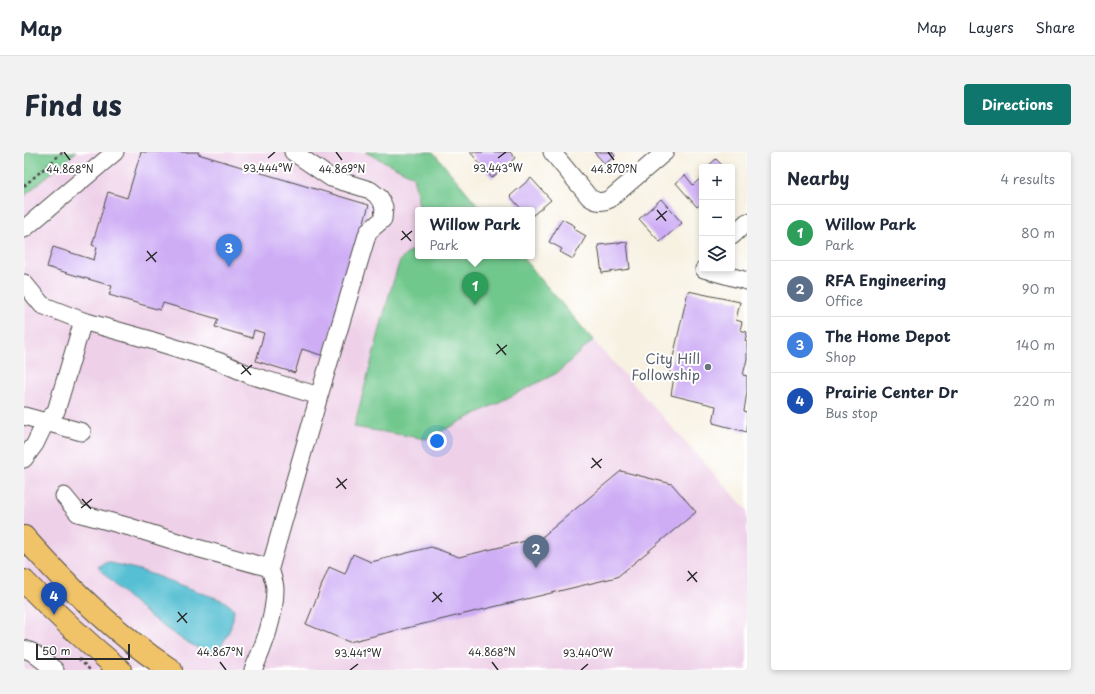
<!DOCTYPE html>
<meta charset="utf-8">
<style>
:root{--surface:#fff;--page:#f2f2f3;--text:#1f2937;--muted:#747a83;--line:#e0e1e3;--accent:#0f766e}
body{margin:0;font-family:"Playpen Sans",sans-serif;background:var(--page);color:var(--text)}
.controls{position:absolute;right:12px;top:12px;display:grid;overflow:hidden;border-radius:4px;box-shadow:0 2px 6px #0003}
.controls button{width:36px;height:36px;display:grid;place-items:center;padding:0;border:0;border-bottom:1px solid var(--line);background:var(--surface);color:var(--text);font:20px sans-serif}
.scale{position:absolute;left:12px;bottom:10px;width:94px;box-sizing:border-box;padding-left:4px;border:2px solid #2b2b2b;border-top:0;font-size:11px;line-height:14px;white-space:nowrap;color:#2b2b2b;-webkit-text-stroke:3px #fff;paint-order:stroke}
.you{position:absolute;left:413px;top:289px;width:14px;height:14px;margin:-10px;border:3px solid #fff;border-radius:50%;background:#1a73e8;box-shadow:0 0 0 6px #1a73e833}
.badge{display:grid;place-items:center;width:26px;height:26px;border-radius:50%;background:var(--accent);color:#fff;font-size:13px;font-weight:700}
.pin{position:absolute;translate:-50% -33px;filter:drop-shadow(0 1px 2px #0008)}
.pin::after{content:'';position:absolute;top:21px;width:14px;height:12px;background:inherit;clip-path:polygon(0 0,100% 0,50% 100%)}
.popup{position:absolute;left:391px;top:55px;width:120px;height:52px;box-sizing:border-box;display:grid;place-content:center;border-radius:4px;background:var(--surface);filter:drop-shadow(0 1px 3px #0005);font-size:13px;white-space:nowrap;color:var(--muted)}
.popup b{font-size:15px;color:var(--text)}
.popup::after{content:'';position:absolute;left:50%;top:100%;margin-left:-8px;border:8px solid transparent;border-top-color:var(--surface)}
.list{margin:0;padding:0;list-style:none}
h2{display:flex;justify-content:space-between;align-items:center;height:52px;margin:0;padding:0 16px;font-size:17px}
h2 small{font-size:13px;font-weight:400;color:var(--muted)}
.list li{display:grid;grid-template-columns:26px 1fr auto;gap:12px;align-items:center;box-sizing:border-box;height:56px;padding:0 16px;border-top:1px solid var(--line)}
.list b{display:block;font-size:15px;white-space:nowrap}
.list p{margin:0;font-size:13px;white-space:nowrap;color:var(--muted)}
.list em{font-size:13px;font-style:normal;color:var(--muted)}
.icon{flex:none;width:22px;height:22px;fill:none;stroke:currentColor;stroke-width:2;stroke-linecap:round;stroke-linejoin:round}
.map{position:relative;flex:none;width:723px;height:518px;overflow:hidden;border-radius:4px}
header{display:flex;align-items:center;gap:24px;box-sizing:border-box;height:56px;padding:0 20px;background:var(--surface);border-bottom:1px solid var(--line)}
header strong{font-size:19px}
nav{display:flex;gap:22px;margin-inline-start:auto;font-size:14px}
.intro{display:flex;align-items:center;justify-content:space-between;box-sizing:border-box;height:96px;padding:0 24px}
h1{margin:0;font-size:28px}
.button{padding:10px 18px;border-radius:4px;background:var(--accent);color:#fff;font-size:14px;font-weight:700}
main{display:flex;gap:24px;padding:0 24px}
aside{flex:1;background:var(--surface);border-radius:4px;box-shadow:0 2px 6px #0003}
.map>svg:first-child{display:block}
.built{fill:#eed0e8}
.green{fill:#71c88d;stroke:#4e7a5c}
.water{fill:#56bfd3;stroke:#40757f}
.building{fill:#ceadf5}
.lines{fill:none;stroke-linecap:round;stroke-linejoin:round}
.minor-casing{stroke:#4a4946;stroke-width:19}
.major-casing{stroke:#4a4946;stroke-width:24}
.path{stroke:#4a4946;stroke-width:2.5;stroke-dasharray:3 3;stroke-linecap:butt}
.minor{stroke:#fff;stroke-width:17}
.major{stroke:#f0c369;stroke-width:22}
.ticks{fill:none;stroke:#2b2b2b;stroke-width:1.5}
.worship-dot{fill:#6b7280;stroke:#fff;stroke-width:1.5}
.labels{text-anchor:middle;stroke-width:4;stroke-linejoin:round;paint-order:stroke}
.worship-label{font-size:14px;fill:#5b616d;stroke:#fff;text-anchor:end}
.ticks-label{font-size:10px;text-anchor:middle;fill:#2b2b2b;stroke:#fff;stroke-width:4;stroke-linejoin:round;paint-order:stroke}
</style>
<header>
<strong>Map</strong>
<nav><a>Map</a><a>Layers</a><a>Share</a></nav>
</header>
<div class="intro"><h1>Find us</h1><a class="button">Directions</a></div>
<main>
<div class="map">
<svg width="723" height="518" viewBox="0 0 723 518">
<rect width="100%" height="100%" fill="#fff"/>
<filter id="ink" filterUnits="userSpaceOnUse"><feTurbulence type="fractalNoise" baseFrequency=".025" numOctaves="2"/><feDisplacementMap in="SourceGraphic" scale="8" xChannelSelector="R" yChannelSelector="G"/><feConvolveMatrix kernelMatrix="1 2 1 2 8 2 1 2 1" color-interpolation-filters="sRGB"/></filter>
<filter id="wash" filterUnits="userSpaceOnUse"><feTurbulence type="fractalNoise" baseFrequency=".012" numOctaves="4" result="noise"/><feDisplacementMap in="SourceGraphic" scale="16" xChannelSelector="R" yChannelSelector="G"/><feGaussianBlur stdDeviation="0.9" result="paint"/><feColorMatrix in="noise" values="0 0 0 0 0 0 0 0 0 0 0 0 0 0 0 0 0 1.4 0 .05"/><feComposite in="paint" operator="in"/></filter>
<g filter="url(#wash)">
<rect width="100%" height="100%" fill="#f7f1e1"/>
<!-- built -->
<path class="built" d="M52,0H340L389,24L396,58H394V92L376,108L360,163L330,275L511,232L569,188L723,358V518H0V355L2,353L0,351V44Z"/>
<!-- green -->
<path class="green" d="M0,0H52L0,44Z
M341,0H409L458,58H396L389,24Z
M394,92V104H497L569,188L533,221L402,287L330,275L365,143L376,108Z"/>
<!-- water -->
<path class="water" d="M83,410L116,418L200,449L210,457C210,472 201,492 190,502C183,500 176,497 170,494C133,474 102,445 74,415Z"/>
<g id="blocks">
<!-- building -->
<path class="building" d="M117,0H175L174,2L345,53L300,204L278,197L271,221L232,209L240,181L230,178L228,186L191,175L194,167L139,151L136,158L85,143L88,134L23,115L29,95L70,108L73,95L68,93L84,40L103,46Z
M446,0H486L491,6L468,26Z
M570,0H588L591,4L581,12Z
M692,7L700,15H683Z
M661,23L669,33L678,25V51L673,55L652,31Z
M507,26L527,48L508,64V58H498L486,44Z
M637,47L658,71L636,90L615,67Z
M538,67L551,74L550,77L562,84L549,107L536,100L538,97L525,90Z
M603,90L606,117L578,121L574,93Z
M664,139L716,150L712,168L718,170L716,178L723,180L721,189L723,190V207L719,223L723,224V240L720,259L723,260V280L689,271L692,254L647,243L650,225L645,223Z
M597,319L648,332L672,360L593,425L325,490L282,472L305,415L321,422L329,402L347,410L407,395L435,405L518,385Z"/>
</g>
</g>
<g filter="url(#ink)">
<use href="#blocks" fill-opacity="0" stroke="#4a4946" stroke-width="1"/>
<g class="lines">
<!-- minor casing -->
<g class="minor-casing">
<path id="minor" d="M528,0L565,45C572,50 577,51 586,47L641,0
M0,77L91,0
M708,84L723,70
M680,117L723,129
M0,131L18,153L59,169
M0,264L58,280
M0,307L11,292L21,271L32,259L59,169L123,187L194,209L226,223L295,244
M40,344L54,361L106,375L173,396L246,416
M0,497L8,500L31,518
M229,518C240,495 251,463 251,437C251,430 247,422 246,416L295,244L344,80L359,67L360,55L356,46L346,38L307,26L269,0"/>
</g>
<!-- major casing -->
<g class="major-casing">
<path id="major" d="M0,385C44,434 91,482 147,518
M0,429C30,460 62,490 96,518"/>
</g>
<!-- path -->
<path class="path" d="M0,34L39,0
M55,507L66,518"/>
<!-- minor -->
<use href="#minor" class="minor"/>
<!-- major -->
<use href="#major" class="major"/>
</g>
</g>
<!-- ticks -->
<path class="ticks" d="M40,0L46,8M312,0L318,8M584,0L590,8M244,6L251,0M474,6L482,0M633,58L642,69M632,68L643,59M378,79L387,89M377,88L388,79M123,99L132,110M122,109L133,100M473,192L482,203M472,202L483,193M218,213L227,223M217,222L228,213M568,306L577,316M567,316L578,307M313,326L322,337M312,336L323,327M58,347L67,357M57,356L68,347M664,419L673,430M663,429L673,420M409,440L418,450M408,450L418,441M154,460L163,471M153,470L163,461M196,510L202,518M468,510L474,518M326,518L334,512M557,518L564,512"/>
<!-- markers -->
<circle class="worship-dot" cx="684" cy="215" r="4"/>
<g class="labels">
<!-- worship labels -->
<g class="worship-label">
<text x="676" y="212">City Hill<tspan x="676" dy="16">Followship</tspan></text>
</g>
</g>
<g class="ticks-label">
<text x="244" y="20">93.444°W</text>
<text x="474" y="20">93.443°W</text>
<text x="46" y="21">44.868°N</text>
<text x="318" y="21">44.869°N</text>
<text x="590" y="21">44.870°N</text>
<text x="196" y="504">44.867°N</text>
<text x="468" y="504">44.868°N</text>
<text x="334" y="505">93.441°W</text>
<text x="564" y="505">93.440°W</text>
</g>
</svg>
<div class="controls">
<button>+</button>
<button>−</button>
<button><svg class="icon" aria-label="layers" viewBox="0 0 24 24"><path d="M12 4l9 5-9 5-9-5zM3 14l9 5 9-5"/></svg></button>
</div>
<div class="scale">50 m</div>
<div class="you"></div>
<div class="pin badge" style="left:451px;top:153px;background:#2e9e5b">1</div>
<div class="popup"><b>Willow Park</b>Park</div>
<div class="pin badge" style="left:512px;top:416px;background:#5c6f8a">2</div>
<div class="pin badge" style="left:205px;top:115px;background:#3f7fe0">3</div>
<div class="pin badge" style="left:30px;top:463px;background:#1a4fb4">4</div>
</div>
<aside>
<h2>Nearby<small>4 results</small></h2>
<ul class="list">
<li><span class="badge" style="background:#2e9e5b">1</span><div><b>Willow Park</b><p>Park</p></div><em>80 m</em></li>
<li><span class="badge" style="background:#5c6f8a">2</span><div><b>RFA Engineering</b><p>Office</p></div><em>90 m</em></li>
<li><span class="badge" style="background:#3f7fe0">3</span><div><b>The Home Depot</b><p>Shop</p></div><em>140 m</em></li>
<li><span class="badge" style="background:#1a4fb4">4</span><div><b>Prairie Center Dr</b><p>Bus stop</p></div><em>220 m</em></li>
</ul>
</aside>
</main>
